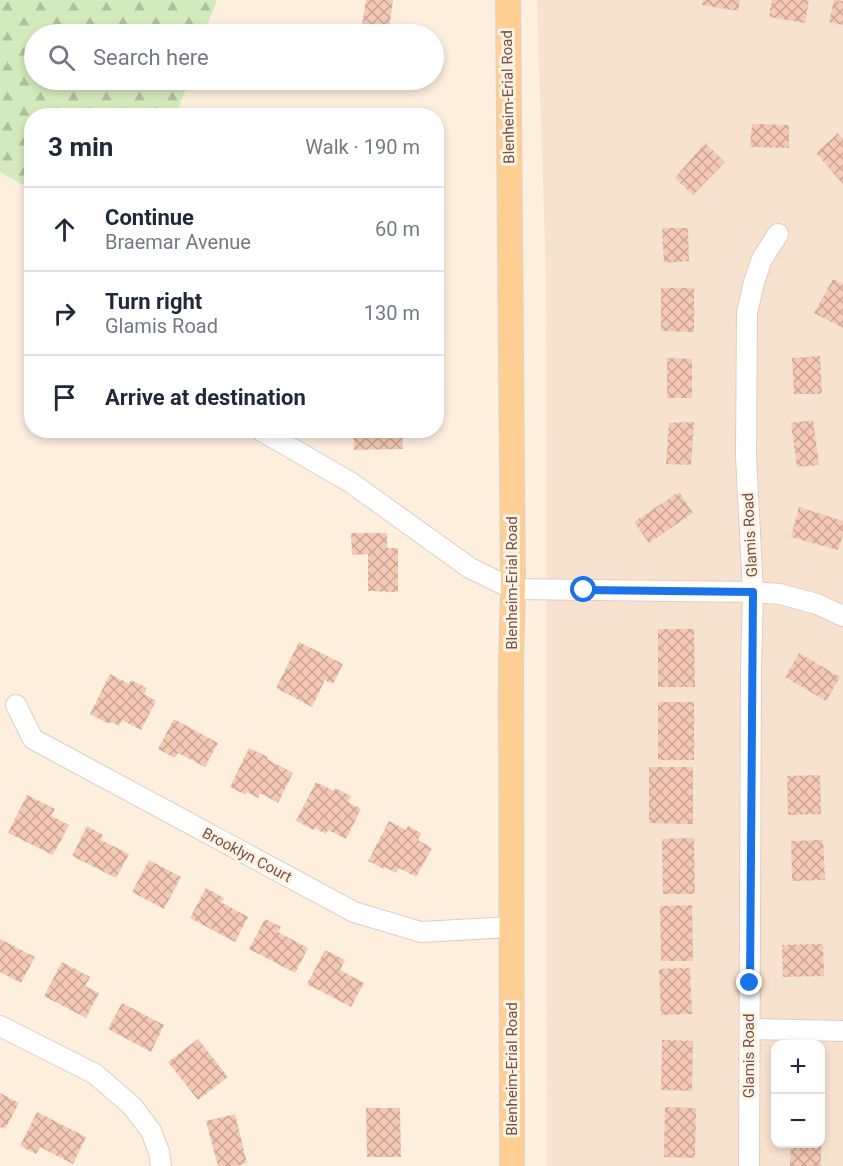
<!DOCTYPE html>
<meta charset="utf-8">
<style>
:root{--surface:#fff;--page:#f2f2f3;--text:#1f2937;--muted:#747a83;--line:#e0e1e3}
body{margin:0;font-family:Roboto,sans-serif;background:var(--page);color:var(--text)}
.controls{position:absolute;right:18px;bottom:18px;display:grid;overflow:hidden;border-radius:12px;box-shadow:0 3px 9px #0003}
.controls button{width:54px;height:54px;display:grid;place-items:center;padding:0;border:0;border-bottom:2px solid var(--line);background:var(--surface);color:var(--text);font:30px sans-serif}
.stop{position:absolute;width:18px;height:18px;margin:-14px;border:4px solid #1a73e8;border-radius:50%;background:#fff}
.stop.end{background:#1a73e8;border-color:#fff;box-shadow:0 2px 6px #0008}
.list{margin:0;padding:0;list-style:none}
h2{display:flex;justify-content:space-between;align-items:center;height:78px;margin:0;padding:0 24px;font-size:26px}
h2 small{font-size:20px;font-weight:400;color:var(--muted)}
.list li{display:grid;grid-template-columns:39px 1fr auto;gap:18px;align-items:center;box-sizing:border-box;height:84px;padding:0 24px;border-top:2px solid var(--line)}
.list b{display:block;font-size:22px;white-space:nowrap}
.list p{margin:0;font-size:20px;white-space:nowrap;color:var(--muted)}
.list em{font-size:20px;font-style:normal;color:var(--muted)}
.icon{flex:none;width:33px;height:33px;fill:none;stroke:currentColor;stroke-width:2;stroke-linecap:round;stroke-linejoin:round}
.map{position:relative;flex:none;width:843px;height:1166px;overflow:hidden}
.search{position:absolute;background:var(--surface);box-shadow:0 3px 9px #0003;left:24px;top:24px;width:420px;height:66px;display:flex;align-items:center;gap:15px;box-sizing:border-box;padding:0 21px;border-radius:33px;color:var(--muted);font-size:22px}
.panel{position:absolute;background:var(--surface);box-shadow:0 3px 9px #0003;left:24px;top:108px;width:420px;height:330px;border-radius:24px}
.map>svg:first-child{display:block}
.residential{fill:#f7e2cf;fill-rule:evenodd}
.forest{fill:url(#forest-firs)}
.building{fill:url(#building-cross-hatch)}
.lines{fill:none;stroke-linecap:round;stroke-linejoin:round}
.minor-casing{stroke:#e3ccbd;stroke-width:22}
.major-casing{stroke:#dbd2cf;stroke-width:26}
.minor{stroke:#fff;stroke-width:20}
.major{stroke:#ffce93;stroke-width:24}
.route{stroke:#1a73e8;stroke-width:8}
.labels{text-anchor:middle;stroke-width:6;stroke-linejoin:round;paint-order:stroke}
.street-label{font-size:15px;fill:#745245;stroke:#fff3e5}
</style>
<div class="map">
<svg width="843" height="1166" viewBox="0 0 843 1166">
<defs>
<pattern id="forest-firs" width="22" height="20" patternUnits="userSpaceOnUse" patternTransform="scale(1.5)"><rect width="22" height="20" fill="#d3ebbc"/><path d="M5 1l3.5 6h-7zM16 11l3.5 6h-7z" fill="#b0c19b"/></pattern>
<pattern id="building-cross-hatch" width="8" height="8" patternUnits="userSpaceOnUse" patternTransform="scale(1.5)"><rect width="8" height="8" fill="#f4c8b4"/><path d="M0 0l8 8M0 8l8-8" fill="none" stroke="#caa594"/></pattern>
</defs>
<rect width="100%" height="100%" fill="#fdefde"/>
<!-- residential -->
<path class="residential" d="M537,0H843V1166H547L546,275ZM776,1044H820V1144H776Z"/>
<!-- forest -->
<path class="forest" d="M0,0H217L204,34H34V80H189L176,115L32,116L31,189L0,172Z"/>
<!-- building -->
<path class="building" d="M366,0H393L389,29L362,25Z
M703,0H740L738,11L702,5Z
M772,0H809L805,23L769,17Z
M834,0L843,1V25L829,22Z
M752,124L789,125V148L750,147Z
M838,133L843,139V184L816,153Z
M705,143L725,162L693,195L675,178Z
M662,228H688L689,261L664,263Z
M833,279L843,284V328L814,313Z
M661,288H694V332L661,331Z
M820,356L822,394H794L792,358Z
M667,358L692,359V398H667Z
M813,420L819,465L797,467L791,423Z
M694,422L691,465L666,464L669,423Z
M353,430H402L403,449L354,450Z
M679,492L693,513L649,543L634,522Z
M799,507L843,521V535L838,550L791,537Z
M351,533H387V548H398V592L368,591V554L352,555Z
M658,629H694L695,687H658Z
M299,642L343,664L333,684L325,680L312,707L276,688Z
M799,653L840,677L826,701L785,677Z
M110,674L129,684L131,680L147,688L144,694L156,701L141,730L122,720L119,726L111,722L109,724L90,714Z
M658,702H694V760H658Z
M174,719L218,743L205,767L178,753L175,758L158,749Z
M249,748L268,757L267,759L293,773L278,803L260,793L258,798L247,792L246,795L230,787Z
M649,767H693V824L649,823Z
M820,775L821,814L788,815L787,776Z
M316,782L334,791L335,788L351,796L348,802L361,809L346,839L328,830L326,834L315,828L314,830L296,821Z
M27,795L55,809L51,816L69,825L53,855L8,833Z
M389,821L406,830L408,826L421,833L418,840L432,848L416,877L399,868L396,873L385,867L384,869L368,861Z
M87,826L103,835L101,840L129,854L116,878L72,856Z
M694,838L695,894H663L662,839Z
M823,840L825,880L792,881L791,841Z
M149,860L181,877L164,909L132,892Z
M206,888L224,898L221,902L248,917L235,942L190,918Z
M692,905L693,961H661L660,906Z
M265,919L281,927L278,932L308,948L295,973L249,949Z
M0,939L35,957L21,983L0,972Z
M823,944L824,976L783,977L782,945Z
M325,950L345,960L340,970L364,983L351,1007L307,984Z
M62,962L90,977L85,986L99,993L86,1018L44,996Z
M690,968L692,1014L661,1015L659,969Z
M122,1003L164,1025L151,1052L108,1029Z
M198,1039L228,1077L198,1100L168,1062Z
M662,1040L693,1041L692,1091L661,1090Z
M0,1093L19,1103L5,1129L0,1127Z
M665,1107L696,1108L695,1158L664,1157Z
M366,1108H400L401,1157H367Z
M37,1112L86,1137L73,1164L40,1147L36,1154L20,1146Z
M235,1114L247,1163L236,1166H218L206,1121Z
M791,1144H821V1166H790Z"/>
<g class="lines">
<!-- minor casing -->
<g class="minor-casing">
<path id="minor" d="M260,430L350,482L470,568L513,589L753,592L780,594L817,604L843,616
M16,705L33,739L354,912L421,932L512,927
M0,1026L95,1074L132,1106L151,1131L159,1152L161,1166
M750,1029L843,1031
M749,1166L751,668L753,592L746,456L747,313L754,282L762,259L778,234"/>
</g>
<!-- major casing -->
<g class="major-casing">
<path id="major" d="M508,0L513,589L511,662L512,1166"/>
</g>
<!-- minor -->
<use href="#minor" class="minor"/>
<!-- major -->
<use href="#major" class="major"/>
</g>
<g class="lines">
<!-- route -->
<path class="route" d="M584,590L753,592L750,983"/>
</g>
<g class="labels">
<!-- street labels -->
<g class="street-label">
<text transform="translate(508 97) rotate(-91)" y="5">Blenheim-Erial Road</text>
<text transform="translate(750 535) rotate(-93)" y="5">Glamis Road</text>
<text transform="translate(512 583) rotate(-90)" y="5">Blenheim-Erial Road</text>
<text transform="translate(247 855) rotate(28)" y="5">Brooklyn Court</text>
<text transform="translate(749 1056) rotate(-90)" y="5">Glamis Road</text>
<text transform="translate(512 1069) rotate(-90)" y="5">Blenheim-Erial Road</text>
</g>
</g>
</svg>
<div class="controls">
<button>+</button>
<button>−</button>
</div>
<div class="stop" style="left:584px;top:590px"></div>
<div class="stop end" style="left:750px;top:983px"></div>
<div class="search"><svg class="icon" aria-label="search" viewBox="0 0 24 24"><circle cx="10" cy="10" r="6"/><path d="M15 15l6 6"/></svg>Search here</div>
<section class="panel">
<h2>3 min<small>Walk · 190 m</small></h2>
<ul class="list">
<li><svg class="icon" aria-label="ahead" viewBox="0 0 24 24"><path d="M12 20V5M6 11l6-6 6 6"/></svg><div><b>Continue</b><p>Braemar Avenue</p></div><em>60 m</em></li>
<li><svg class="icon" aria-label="right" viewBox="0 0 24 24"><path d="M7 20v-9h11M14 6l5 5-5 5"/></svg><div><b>Turn right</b><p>Glamis Road</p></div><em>130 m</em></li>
<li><svg class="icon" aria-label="arrive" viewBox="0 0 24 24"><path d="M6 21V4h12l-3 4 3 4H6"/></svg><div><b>Arrive at destination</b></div></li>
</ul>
</section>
</div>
